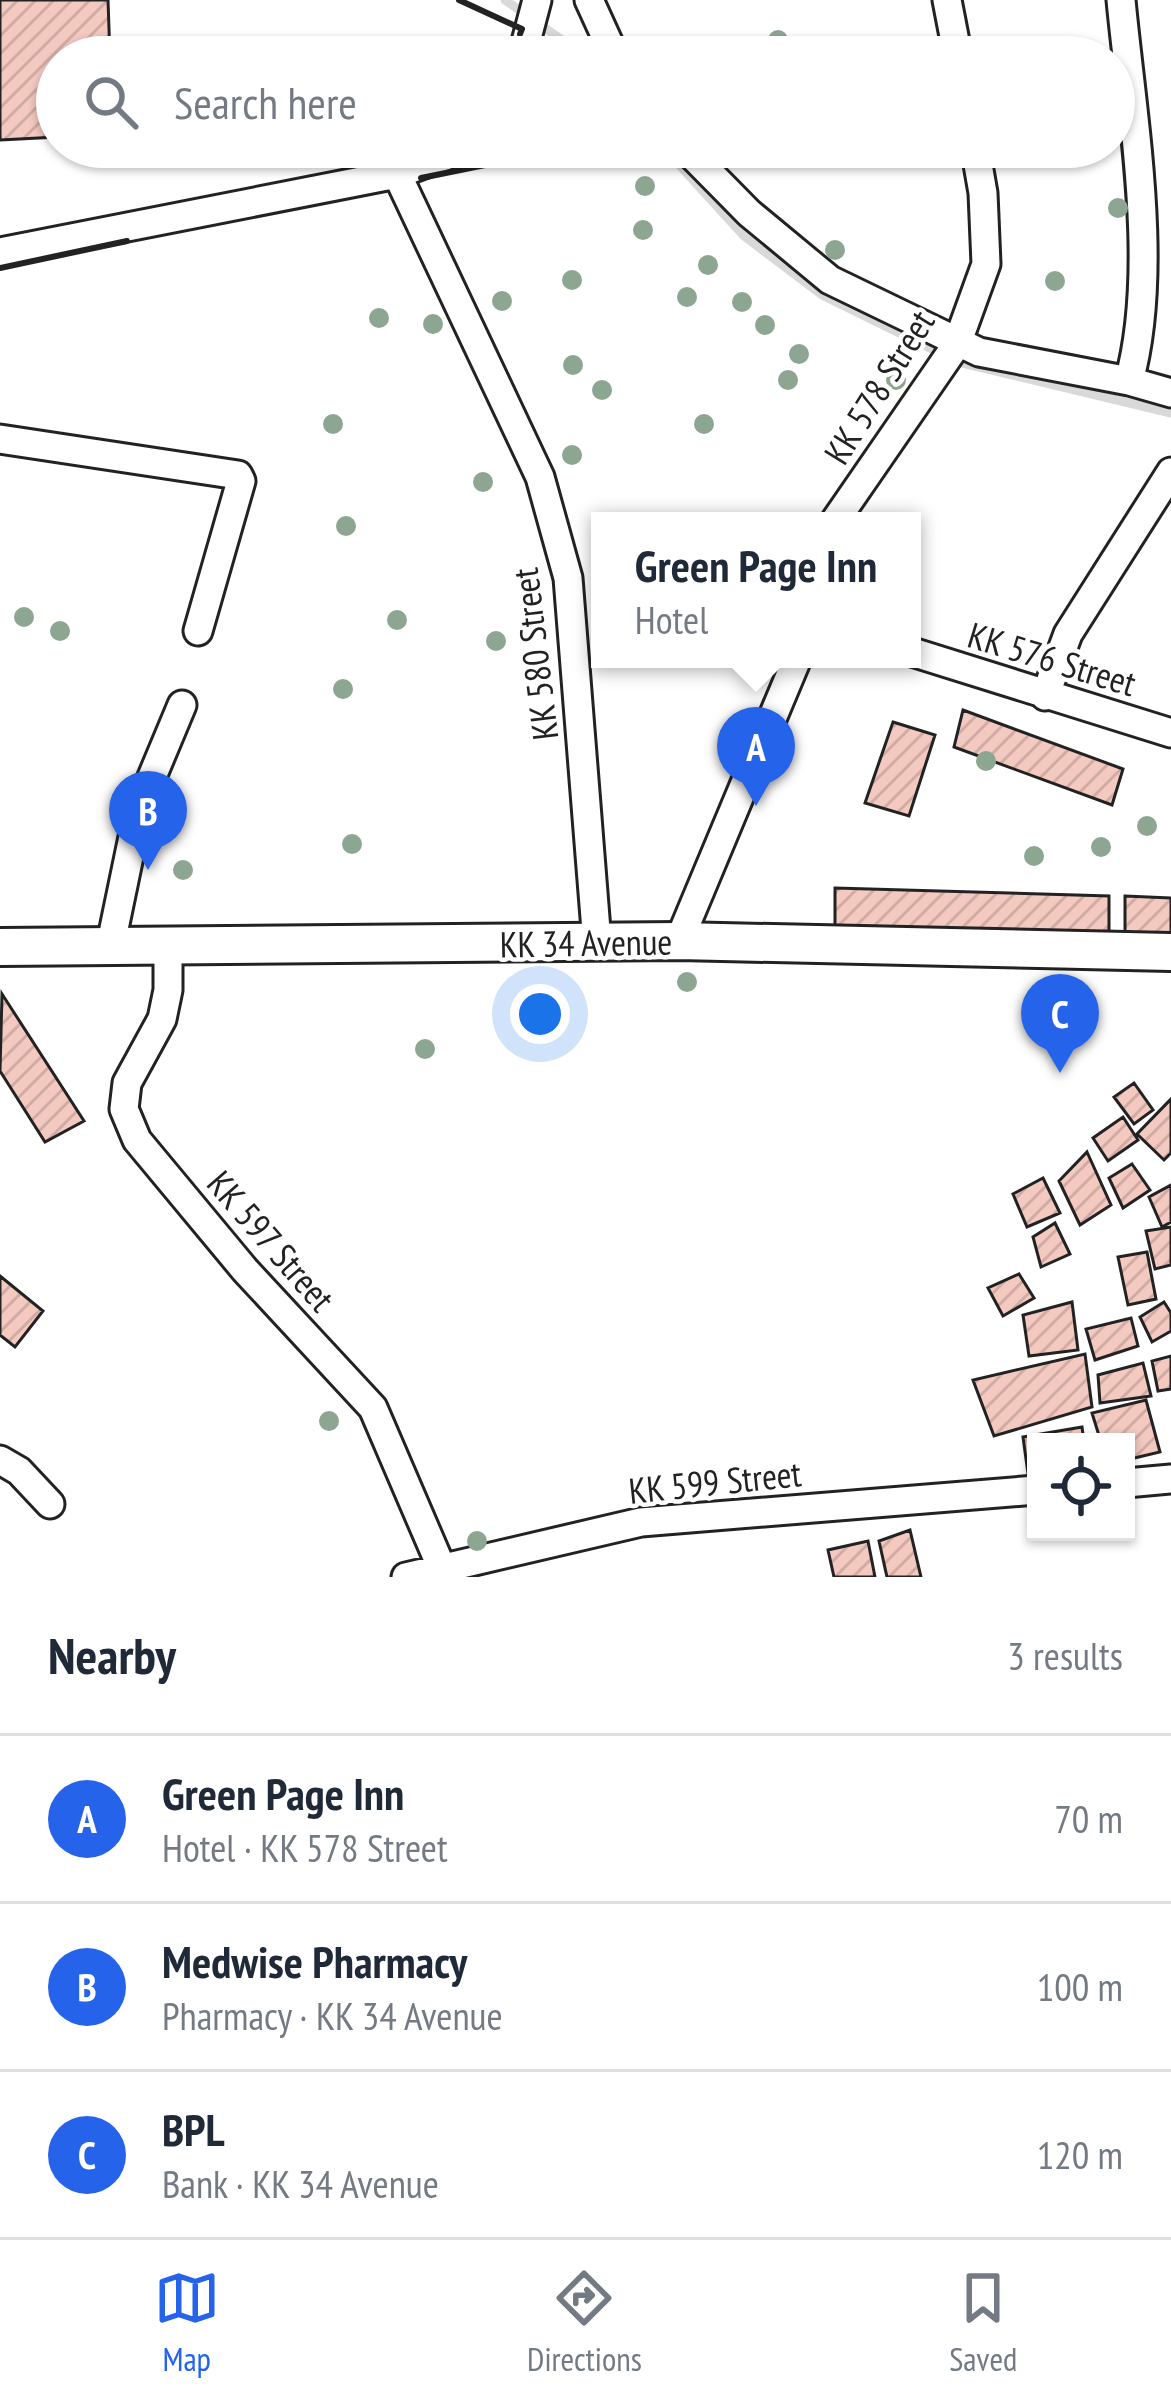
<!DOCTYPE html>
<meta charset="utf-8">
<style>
:root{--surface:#fff;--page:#f2f2f3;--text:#1f2937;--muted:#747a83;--line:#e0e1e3;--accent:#2563eb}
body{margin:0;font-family:"PT Sans Narrow",sans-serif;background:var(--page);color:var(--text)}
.controls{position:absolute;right:36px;bottom:36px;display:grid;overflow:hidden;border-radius:0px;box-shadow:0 3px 9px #0004}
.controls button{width:108px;height:108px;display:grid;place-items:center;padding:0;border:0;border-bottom:3px solid var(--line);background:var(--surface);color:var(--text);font:60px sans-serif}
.you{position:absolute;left:540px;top:1014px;width:42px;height:42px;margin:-30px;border:9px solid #fff;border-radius:50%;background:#1a73e8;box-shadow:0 0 0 18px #1a73e833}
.badge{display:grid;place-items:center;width:78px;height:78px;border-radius:50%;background:var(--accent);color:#fff;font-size:39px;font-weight:700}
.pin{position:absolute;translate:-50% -99px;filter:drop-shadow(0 3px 6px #0008)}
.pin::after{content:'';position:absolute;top:63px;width:42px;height:36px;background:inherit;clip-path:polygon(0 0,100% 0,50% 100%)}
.popup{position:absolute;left:591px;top:512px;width:330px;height:156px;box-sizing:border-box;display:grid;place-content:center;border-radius:0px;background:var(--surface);filter:drop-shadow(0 3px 9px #0005);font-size:39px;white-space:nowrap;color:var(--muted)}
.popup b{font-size:45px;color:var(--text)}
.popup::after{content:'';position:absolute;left:50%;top:100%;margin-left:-24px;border:24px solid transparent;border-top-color:var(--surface)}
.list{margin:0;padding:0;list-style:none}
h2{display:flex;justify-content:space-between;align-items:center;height:156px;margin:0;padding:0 48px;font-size:51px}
h2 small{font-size:39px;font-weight:400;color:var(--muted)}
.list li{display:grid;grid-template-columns:78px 1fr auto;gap:36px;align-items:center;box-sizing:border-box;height:168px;padding:0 48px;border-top:3px solid var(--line)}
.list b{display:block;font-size:45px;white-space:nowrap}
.list p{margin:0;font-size:39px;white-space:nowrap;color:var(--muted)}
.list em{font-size:39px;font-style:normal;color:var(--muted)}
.icon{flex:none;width:66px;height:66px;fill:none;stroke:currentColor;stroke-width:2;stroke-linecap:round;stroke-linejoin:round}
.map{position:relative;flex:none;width:1171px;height:1577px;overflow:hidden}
.search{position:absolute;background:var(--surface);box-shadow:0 3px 9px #0004;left:36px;right:36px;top:36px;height:132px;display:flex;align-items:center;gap:30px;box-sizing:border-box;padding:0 42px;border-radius:66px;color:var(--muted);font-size:45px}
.sheet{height:660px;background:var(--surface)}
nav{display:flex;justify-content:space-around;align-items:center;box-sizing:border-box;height:168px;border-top:3px solid var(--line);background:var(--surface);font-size:33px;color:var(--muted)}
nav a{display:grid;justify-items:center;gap:6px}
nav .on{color:var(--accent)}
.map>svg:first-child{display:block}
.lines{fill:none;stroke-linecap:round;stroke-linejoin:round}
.stream{stroke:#d9d9d9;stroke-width:9}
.building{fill:url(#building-hatch);stroke:#222;stroke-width:3}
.street-casing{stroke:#222;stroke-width:33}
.secondary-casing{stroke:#222;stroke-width:42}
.street{stroke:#fff;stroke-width:27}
.secondary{stroke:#fff;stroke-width:36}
.wall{stroke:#222;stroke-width:6}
.tree{fill:#8da692}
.labels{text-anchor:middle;stroke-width:9;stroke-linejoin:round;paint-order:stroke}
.street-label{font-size:36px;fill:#222;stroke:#fff}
</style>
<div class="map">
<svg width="1171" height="1577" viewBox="0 0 1171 1577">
<defs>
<pattern id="building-hatch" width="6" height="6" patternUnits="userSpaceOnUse" patternTransform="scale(3)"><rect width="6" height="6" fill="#f3c9c0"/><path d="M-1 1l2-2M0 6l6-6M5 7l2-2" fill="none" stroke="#d0aca5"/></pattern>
</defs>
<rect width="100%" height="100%" fill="#fff"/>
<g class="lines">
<!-- stream -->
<path class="stream" d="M505,0L586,57
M663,147L744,236L822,295L958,362L1171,413"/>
</g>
<!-- building -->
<path class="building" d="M0,0H108L110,57H57V137L0,140Z
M963,710L1123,769L1112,805L954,747Z
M893,722L935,735L909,816L865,803Z
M835,888L1109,896V932L835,931Z
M1125,896L1171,898V938L1125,937Z
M2,994L84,1121L45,1142L0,1071Z
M1134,1083L1153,1110L1134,1124L1114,1097Z
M1171,1099V1153L1164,1160L1137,1134Z
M1123,1117L1138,1140L1108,1161L1093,1138Z
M1087,1152L1111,1205L1080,1225L1059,1181Z
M1132,1164L1150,1190L1123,1208L1109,1178Z
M1043,1178L1060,1213L1027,1227L1013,1194Z
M1171,1185V1222L1162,1227L1149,1197Z
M1055,1223L1070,1254L1041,1267L1033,1237Z
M1171,1227V1265L1155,1269L1146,1231Z
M1147,1252L1156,1299L1128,1305L1118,1257Z
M1019,1274L1034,1298L1003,1316L988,1288Z
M0,1276L43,1311L15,1347L0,1335Z
M1072,1302L1078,1350L1029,1356L1023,1315Z
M1164,1302L1171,1313V1331L1152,1342L1140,1317Z
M1131,1318L1138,1346L1095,1360L1086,1329Z
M1085,1354L1092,1407L994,1436L973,1380Z
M1171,1356V1389L1158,1391L1152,1361Z
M1143,1363L1151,1396L1100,1403L1098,1375Z
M1146,1400L1160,1452L1126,1460V1442H1101L1092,1413Z
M1082,1427L1084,1442H1036V1480L1029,1481L1023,1437Z
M910,1530L921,1577H887L879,1541Z
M868,1541L875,1577H834L828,1550Z"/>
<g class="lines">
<!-- street casing -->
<g class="street-casing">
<path id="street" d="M589,0L615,57
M947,0L958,57
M1121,0C1132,117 1160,268 1129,381L1171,393
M522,57L537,0
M684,147L749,213L830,280L979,352L1129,381
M397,174L540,477L568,578L597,943
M0,252L397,174L469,147
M0,439L238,475L241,481L198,631
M835,521L957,344L986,264L983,193L975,147
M912,652L1171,733
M1045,696L1068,634L1171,472
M679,941L797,659
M168,947V990L162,1019L127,1083L124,1109L137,1140L245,1270L373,1408L443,1571
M110,948L139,808L182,705
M0,1460L19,1471L50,1504
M1126,1483L1171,1479
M406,1577L641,1522L1036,1490"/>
</g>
<!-- secondary casing -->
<g class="secondary-casing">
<path id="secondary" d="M0,947L679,941L1171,952"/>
</g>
<!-- street -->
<use href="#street" class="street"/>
<!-- secondary -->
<use href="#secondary" class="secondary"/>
<!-- wall -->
<path class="wall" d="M459,0L522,29L520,34
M421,178L485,165L490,147
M0,268L127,241"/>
</g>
<!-- trees -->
<g class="tree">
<circle cx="778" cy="40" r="10"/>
<circle cx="645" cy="186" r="10"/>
<circle cx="1118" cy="208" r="10"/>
<circle cx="643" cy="230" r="10"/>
<circle cx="835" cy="250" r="10"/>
<circle cx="708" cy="265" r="10"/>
<circle cx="572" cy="280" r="10"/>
<circle cx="1055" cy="281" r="10"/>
<circle cx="687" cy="297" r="10"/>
<circle cx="502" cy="301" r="10"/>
<circle cx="742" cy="302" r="10"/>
<circle cx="379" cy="318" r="10"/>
<circle cx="433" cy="324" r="10"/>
<circle cx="765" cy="325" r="10"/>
<circle cx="799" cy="354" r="10"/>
<circle cx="573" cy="365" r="10"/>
<circle cx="788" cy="380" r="10"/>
<circle cx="896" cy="380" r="10"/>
<circle cx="602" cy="390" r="10"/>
<circle cx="333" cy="424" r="10"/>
<circle cx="704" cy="424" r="10"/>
<circle cx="572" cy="455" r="10"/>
<circle cx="483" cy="482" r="10"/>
<circle cx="346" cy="526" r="10"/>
<circle cx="24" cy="617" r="10"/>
<circle cx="397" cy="620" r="10"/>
<circle cx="60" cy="631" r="10"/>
<circle cx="496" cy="641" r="10"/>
<circle cx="343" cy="689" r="10"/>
<circle cx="986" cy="761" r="10"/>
<circle cx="1147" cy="826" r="10"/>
<circle cx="352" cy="844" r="10"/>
<circle cx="1101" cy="847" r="10"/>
<circle cx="1034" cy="856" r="10"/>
<circle cx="183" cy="870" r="10"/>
<circle cx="687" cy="982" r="10"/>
<circle cx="425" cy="1049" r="10"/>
<circle cx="329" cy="1421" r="10"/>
<circle cx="477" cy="1541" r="10"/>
</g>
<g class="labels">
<!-- street labels -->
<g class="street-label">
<text transform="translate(879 387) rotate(-58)" y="13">KK 578 Street</text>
<text transform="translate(535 654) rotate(-97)" y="13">KK 580 Street</text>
<text transform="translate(1052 659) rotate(17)" y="13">KK 576 Street</text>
<text transform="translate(586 943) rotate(-1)" y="13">KK 34 Avenue</text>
<text transform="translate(271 1241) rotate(49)" y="13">KK 597 Street</text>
<text transform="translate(715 1482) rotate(-6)" y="13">KK 599 Street</text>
</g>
</g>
</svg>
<div class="controls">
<button><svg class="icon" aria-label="locate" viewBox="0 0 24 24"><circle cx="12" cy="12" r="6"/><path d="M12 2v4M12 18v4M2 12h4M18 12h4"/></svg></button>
</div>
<div class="you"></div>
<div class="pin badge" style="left:756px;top:806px">A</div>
<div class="popup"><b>Green Page Inn</b>Hotel</div>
<div class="pin badge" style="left:148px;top:870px">B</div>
<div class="pin badge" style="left:1060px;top:1073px">C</div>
<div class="search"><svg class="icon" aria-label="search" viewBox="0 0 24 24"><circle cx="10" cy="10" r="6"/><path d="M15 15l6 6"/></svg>Search here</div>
</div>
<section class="sheet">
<h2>Nearby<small>3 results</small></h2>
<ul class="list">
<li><span class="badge">A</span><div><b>Green Page Inn</b><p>Hotel · KK 578 Street</p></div><em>70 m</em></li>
<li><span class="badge">B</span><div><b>Medwise Pharmacy</b><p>Pharmacy · KK 34 Avenue</p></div><em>100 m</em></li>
<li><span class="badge">C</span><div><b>BPL</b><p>Bank · KK 34 Avenue</p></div><em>120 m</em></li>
</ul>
</section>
<nav>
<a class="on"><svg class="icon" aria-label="map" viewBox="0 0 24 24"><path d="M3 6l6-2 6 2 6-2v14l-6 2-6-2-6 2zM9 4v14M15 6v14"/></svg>Map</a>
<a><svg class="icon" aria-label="directions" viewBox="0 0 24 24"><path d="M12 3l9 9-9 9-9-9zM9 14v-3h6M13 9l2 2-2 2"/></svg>Directions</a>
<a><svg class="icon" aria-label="saved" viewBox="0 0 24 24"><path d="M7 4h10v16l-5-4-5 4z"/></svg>Saved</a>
</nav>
